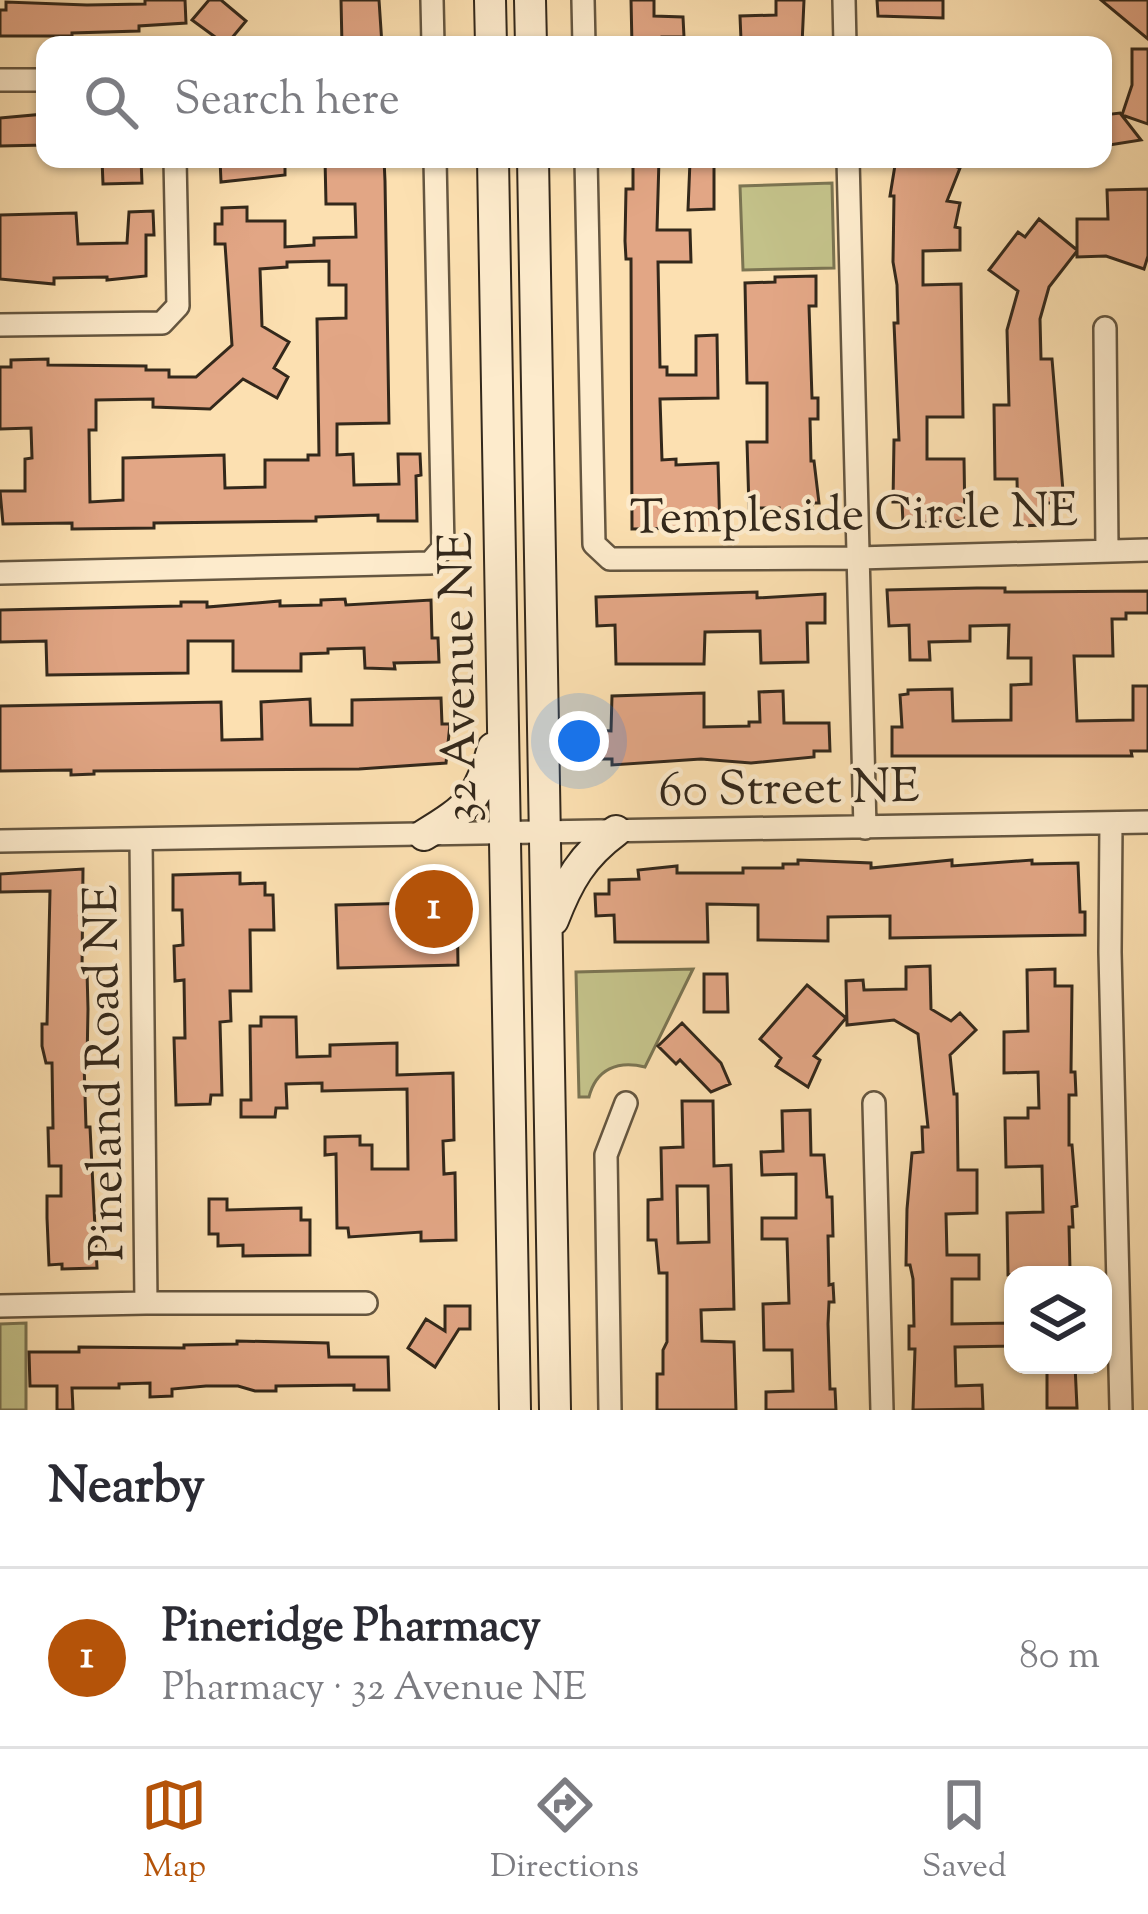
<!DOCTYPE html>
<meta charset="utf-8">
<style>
:root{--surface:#fff;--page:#f2f2f3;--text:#2b2b33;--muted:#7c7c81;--line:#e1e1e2;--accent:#b45309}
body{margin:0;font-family:"Sorts Mill Goudy",serif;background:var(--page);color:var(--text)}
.controls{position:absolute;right:36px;bottom:36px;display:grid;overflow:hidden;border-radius:24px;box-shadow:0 3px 9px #0004}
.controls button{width:108px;height:108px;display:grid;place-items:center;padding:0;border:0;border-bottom:3px solid var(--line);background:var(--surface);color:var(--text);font:60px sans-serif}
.you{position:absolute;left:579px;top:741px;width:42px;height:42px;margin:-30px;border:9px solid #fff;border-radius:50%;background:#1a73e8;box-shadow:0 0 0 18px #1a73e833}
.badge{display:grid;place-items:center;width:78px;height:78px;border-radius:50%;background:var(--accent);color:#fff;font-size:39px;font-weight:700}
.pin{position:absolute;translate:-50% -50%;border:6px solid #fff;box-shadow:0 3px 12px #0006}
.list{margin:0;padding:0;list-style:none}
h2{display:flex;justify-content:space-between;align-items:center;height:156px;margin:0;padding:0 48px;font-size:51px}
h2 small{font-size:39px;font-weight:400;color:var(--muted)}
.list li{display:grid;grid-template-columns:78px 1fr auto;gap:36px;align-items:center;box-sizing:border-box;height:180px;padding:0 48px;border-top:3px solid var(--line)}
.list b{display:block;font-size:45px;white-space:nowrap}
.list p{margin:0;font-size:39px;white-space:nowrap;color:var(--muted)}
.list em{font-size:39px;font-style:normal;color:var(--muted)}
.icon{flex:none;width:66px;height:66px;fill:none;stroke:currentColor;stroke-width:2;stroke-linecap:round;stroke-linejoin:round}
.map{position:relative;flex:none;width:1148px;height:1410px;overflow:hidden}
.search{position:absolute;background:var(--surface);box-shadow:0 3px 9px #0004;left:36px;right:36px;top:36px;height:132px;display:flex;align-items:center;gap:30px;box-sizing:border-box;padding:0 42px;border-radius:24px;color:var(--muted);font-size:45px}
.sheet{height:336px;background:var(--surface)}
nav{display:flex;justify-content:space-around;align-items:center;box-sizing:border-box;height:168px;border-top:3px solid var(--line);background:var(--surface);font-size:33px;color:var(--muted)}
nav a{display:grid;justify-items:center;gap:6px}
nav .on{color:var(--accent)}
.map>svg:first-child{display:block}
.green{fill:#c3c189;stroke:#7b7452;stroke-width:3}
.building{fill:#e2a685;stroke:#33281b;stroke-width:3;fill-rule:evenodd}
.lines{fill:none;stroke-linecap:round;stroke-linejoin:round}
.minor-casing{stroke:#655640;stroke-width:26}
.secondary-casing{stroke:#33281b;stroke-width:34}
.minor{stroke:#fdebcc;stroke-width:21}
.secondary{stroke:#fdebcc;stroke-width:30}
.labels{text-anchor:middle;stroke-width:9;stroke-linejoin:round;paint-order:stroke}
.street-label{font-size:48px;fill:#33281b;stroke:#fdebcc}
</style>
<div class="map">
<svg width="1148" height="1410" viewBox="0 0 1148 1410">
<rect width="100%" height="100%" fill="#fce0b1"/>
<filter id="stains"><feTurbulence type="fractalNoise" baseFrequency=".00167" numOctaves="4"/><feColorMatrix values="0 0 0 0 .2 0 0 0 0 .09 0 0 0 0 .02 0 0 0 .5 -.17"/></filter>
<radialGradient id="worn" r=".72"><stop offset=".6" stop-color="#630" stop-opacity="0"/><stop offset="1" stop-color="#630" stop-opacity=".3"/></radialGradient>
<!-- green -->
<path class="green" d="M832,183L834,268L743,270L740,186Z
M693,969L645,1067C618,1060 596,1069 589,1097H579L576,972Z
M26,1323V1410H0V1324Z"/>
<!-- building -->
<path class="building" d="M145,0H185L186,23L139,26V31L72,33V36H0V10H6V2L87,5L145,4Z
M209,0H221L246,21L226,45L192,20Z
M341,0H379L382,45H342Z
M631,0H654V16L683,17L684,37H662V45H632Z
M776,0H804L802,45H774V39L741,40L740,16L776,15Z
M877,0H943V18L878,16Z
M1101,0H1148V39Z
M1132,49H1148V124L1122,115L1132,85Z
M1120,113L1141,140L1103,146V115Z
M45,114V145L0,146V118Z
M102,159H141L142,183L103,184Z
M220,159H285V175L221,182Z
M325,159H384L385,181L389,423L337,424V455L353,454L354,485L399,484L398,454H420L421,475L416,476L417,521H378V515L316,517V521L154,523V528L72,529V523L3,524L0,491H25V459L32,458L31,428L0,429V367H11V360L48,359V365L146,366V370H169V377H196L232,345L225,244H215V224H222V208L247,207V221H285V247L314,245V238L356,237L355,204H326ZM329,261V285H346V318L317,319L319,455H308V460H265V487L225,488L224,455L123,458V500L90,502L89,430H96V400L153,399V407L210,409L243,379L277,398L288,377L274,368L289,342L262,326L260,269L287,267V262Z
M633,159H659L657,230H690L691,262H658L660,367H667V375H696V336L717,335L718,398L660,399L662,460L676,459V465L718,463L720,532L696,533V528L632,529L631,259H626L625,241L626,189H633Z
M896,159H936L960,168L947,201L960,203L955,227L960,228V250L923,251V285L961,284L963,417H927V459H964L965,521L903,523L902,502H893L894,440H899L894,323H898L897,285L893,262L894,196H890Z
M690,161H714V209L688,210Z
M1148,189V256L1144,269L1106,256L1077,257V251L1049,287L1040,319L1041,359H1052L1064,503H1046L1045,525L1018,526L1017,479H995L994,405H1009L1007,330L1018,291L989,270L1018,232L1025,237L1039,219L1077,250V219H1108L1107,190Z
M153,211L154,235H146V276L107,280V277L54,278V284L0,279V215L76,213L78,244L127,243L129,212Z
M816,276V306H809L812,398H818V419H810L811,461H814L819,503H812L813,522L779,525V508H749L747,442H767V383H747L745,283L775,282V277Z
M977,588H1005V592L1148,591V613H1126V619H1112L1113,656H1074L1077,721L1133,720V686H1148V751H1131L1132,756H892V727H902L900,695L908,694V690L952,689L953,721L1011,720V685L1031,684V658H1008L1009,625L970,626V641L929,642L930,660H910L909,625L889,626L887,590Z
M757,592V598L825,594V623H807L808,662L761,663L760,631L705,632L704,664H616L615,625L597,626L596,597Z
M345,599L346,605L431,600L432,638H438L439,662L394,663L395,669L365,668L364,648L328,649V653L301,654V671H233V641H188V673L47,675L46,641L0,642V610L181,606V602H207V607L280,601V606L321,605V600Z
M783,691L784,723H829L830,751H814V757L751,763L701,759L612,765V759H594V730L611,731L612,696L704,693V727L749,726V722H760L759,692Z
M441,698L442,724H450L446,763L359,769L94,771V774L71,775V770L0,771V706L221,702L222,740L262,739L261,702L310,699L311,725H352V700Z
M798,860L871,863V868L952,860V866L1032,860V864L1078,863L1080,912H1085V935L890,938V916L828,917V941L758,940V905L707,904L708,942H615L614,915L596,916L595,894H609V880L639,879L638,870L677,866V873H743V868H783V864H798Z
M83,869L82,971H87L88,1009L87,1062H84L86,1127H90L97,1268L62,1269V1264L49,1265L47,1218V1196H61V1166H49L48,1128H53L52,1063H46L42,1046V1024H47L50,891L0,892V874Z
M240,873V884L265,883V895H273L274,930H250L251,991H230L231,1021L220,1022L222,1095H211L210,1104L176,1105L174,1038H185L184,980L175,981L174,946L183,945L182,910H173V875Z
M457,902L458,965L338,968L336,905Z
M930,966L931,1009L951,1021L960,1013L976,1030L950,1055L954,1094H957L958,1170H977V1213L946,1214L947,1255H979V1279H952V1324L1013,1323V1346L955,1347L956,1386L982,1385L983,1409L913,1410L915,1349H909V1326H914L913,1279L910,1265H906L907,1209L912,1153L923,1152L922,1127H928L918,1034L894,1020L847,1025L846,981L863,980L864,990L906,989V967Z
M1055,969V986H1072L1071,1072H1075L1076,1095H1069V1145H1072L1077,1206L1072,1207L1073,1227H1069L1070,1270L1008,1275L1007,1213L1043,1212L1042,1166L1006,1167L1005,1118H1028V1108H1039L1038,1072L1004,1073V1032L1028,1031L1027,970Z
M704,974H727L728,1012H704Z
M807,985L846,1018L814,1056L820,1060L808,1087L776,1066L781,1058L760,1039Z
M261,1017H296L297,1057L330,1056V1045L397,1043V1075L453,1073L454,1140L443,1141L444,1174L455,1173L456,1240L421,1241V1232L349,1237L348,1228H337L336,1154L325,1155V1137L360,1136V1145H372V1169H408L407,1089L322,1091V1083L286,1084L287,1108H276L275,1117H241V1100H251L250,1026H261Z
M682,1023L721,1063L730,1084L711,1092L680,1060L676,1064L658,1046Z
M682,1101H713L714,1166L731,1165L734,1309L701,1310L702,1341L734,1342L736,1410H657V1374H663V1350L667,1342V1273H659L656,1240H648V1200L662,1199L661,1148L683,1147ZM677,1186H708L709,1242L678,1243Z
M810,1110L811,1155H824L827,1197H832L833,1236H828L829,1285L833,1284L834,1302H829L828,1324L830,1389H835L836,1410H766V1392L793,1391L792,1350H764L763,1304L789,1303L787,1239H762V1218H796V1174L762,1175L761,1152L783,1151L782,1111Z
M209,1199H227V1210L301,1208V1220H310V1255L243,1256V1245L218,1246V1234H209Z
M445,1306H470V1329H459L435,1367L408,1348L426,1319L445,1331Z
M237,1341L328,1343L329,1357H388L389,1390H354V1385L276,1386V1391H255L238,1386H206L172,1389V1396L150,1397V1383L119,1384V1388H72L73,1410H57V1386H30L29,1352H79V1347L184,1348V1345L237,1344Z
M1047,1365H1075L1077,1408H1047Z"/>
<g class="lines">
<!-- minor casing -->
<g class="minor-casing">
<path id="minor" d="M432,0L433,45
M583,0L584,45
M844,0L845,45
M0,80H45
M586,159L594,544L610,559L858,558L1148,550
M848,159L865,828
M0,325L162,323L178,306L175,159
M1105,328L1107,550
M0,573L430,563L443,548L435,159
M1111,823L1110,952L1121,1410
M0,841L1148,822
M874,1103L882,1410
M146,1303H366
M0,1306L146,1303L141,840
M610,1410L606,1155L626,1103"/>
</g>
<!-- secondary casing -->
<g class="secondary-casing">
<path id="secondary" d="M490,0L491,45
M530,0L531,45
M493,159L515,1410
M533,159L555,1410
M424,835C469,808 479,798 493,748
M553,920C568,881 582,856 616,831"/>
</g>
<!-- minor -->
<use href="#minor" class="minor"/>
<!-- secondary -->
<use href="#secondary" class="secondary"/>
</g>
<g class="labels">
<!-- street labels -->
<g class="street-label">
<text transform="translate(854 512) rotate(-1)" y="17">Templeside Circle NE</text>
<text transform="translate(456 677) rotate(-91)" y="17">32 Avenue NE</text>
<text transform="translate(789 786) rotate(-1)" y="17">60 Street NE</text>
<text transform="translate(102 1073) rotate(-91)" y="17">Pineland Road NE</text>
</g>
</g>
<rect width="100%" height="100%" filter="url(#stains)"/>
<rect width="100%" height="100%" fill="url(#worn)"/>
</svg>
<div class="controls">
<button><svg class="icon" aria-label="layers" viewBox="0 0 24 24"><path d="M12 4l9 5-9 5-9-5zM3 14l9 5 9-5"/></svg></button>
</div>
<div class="you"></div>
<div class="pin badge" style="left:434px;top:909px">1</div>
<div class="search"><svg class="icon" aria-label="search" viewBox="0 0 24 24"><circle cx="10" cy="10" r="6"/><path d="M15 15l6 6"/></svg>Search here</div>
</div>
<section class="sheet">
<h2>Nearby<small></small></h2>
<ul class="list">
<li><span class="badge">1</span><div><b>Pineridge Pharmacy</b><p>Pharmacy · 32 Avenue NE</p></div><em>80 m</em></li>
</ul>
</section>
<nav>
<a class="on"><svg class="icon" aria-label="map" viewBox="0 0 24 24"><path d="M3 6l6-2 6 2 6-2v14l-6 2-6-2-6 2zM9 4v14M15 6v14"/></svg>Map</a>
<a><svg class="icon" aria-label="directions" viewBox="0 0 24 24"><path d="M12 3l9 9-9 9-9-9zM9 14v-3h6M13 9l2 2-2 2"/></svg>Directions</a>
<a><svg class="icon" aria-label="saved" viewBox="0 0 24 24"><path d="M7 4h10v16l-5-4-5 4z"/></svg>Saved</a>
</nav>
